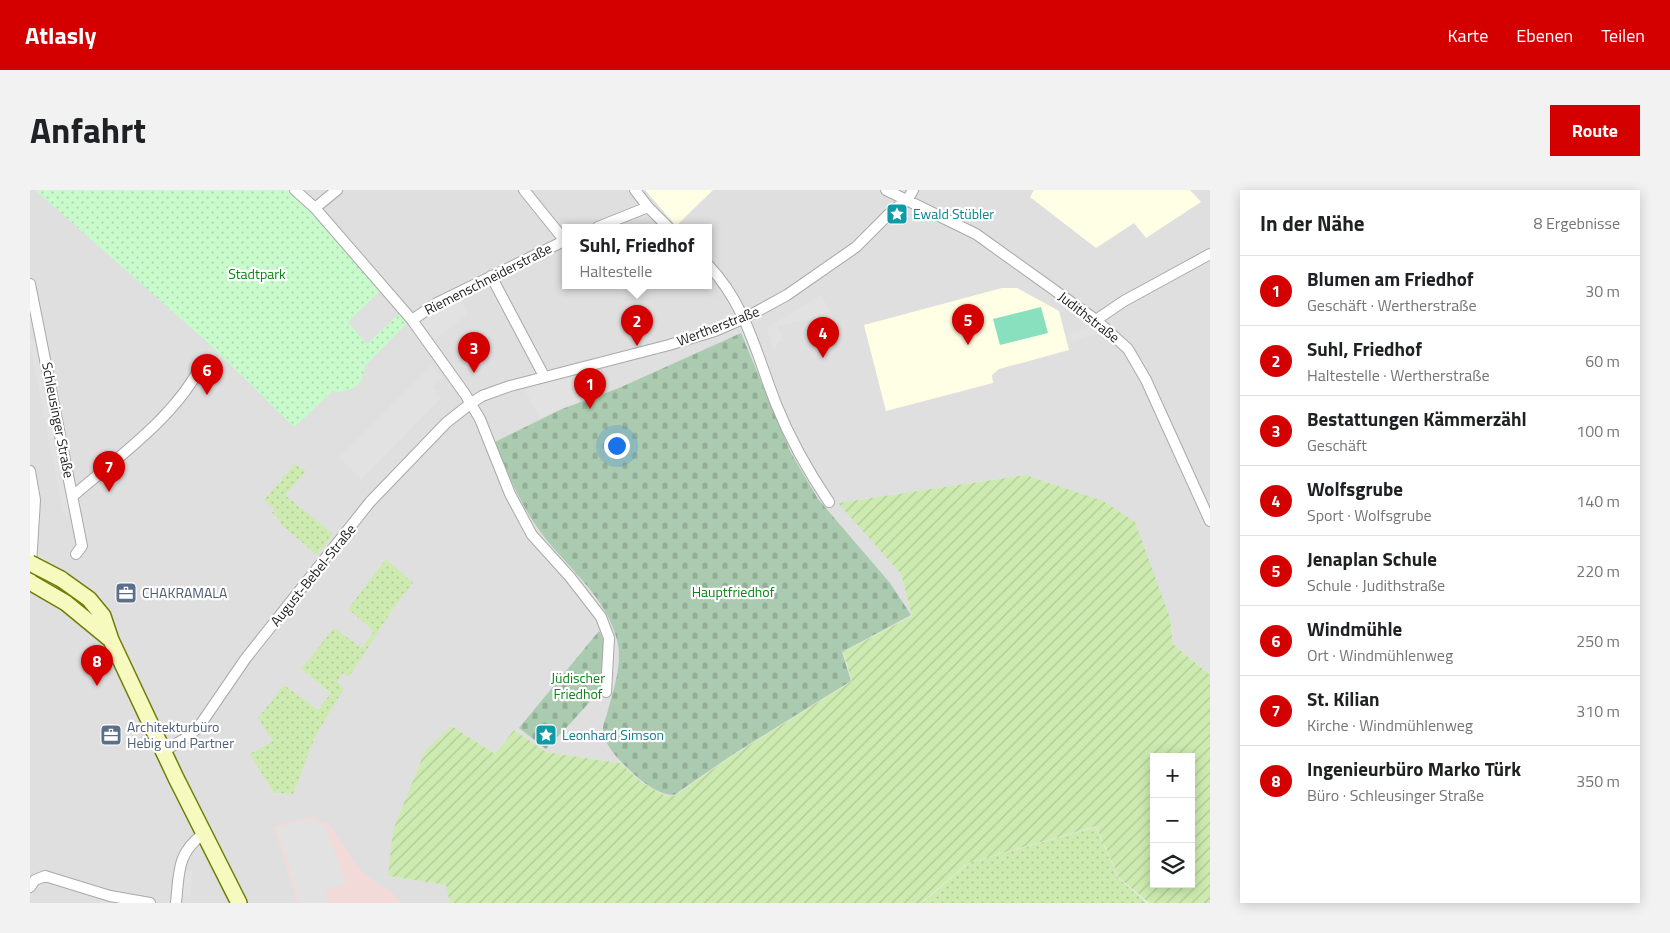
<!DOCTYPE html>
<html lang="de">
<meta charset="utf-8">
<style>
:root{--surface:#fff;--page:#f2f2f2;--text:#202124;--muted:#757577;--line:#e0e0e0;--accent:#d40000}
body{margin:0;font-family:"Titillium Web",sans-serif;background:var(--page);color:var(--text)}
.controls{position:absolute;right:15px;bottom:15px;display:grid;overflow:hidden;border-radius:0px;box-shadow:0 2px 12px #0003}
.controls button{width:45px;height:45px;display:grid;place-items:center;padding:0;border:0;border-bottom:1px solid var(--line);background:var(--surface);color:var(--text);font:25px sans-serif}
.you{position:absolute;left:586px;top:255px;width:18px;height:18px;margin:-12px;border:4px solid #fff;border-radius:50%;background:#1a73e8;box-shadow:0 0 0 8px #1a73e833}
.badge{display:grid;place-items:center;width:32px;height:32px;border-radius:50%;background:var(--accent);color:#fff;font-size:16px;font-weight:700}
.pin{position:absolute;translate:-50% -41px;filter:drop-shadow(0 1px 2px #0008)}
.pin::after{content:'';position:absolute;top:26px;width:18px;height:15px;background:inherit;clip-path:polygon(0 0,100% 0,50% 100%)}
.popup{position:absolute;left:532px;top:34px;width:150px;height:65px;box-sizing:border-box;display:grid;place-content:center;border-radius:0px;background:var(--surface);filter:drop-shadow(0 1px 4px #0005);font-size:16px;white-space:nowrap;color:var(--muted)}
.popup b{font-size:19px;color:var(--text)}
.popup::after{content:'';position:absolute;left:50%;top:100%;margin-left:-10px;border:10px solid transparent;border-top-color:var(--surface)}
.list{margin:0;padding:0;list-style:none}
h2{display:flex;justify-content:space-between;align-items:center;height:65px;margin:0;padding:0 20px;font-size:21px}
h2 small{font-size:16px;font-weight:400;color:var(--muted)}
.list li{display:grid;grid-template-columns:32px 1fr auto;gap:15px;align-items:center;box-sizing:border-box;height:70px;padding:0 20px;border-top:1px solid var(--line)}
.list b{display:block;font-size:19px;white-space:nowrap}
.list p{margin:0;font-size:16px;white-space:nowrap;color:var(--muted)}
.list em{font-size:16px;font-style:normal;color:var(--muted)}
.icon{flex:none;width:28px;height:28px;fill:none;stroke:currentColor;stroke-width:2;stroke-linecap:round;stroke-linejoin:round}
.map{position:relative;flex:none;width:1180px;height:713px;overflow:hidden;border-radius:0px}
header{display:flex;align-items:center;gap:30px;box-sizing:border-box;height:70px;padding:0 25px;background:var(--accent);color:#fff}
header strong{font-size:24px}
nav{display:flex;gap:28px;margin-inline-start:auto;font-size:18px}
.intro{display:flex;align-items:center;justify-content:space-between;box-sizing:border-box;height:120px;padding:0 30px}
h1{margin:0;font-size:35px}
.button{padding:12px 22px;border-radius:0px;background:var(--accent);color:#fff;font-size:18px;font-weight:700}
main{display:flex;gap:30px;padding:0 30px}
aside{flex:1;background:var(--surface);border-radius:0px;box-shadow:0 2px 12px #0003}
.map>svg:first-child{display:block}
.residential{fill:#e0dfdf;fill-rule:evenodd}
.commercial{fill:#f2dad9}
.education{fill:#ffffe5}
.grass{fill:url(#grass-dots)}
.cemetery{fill:url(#cemetery-stones)}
.park{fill:url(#park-dots)}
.garden{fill:url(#garden-furrows);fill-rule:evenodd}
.pitch{fill:#88e0be}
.parking{fill:#e2e2e2}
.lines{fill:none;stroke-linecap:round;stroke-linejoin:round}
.street-casing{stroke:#a9a9a9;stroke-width:12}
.secondary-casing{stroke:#707d05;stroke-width:18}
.street{stroke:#fff;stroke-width:10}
.secondary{stroke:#f7fabf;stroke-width:15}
.secondary-bridge-casing{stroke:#707d05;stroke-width:18;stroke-linecap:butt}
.secondary-bridge{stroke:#f7fabf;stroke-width:15}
.labels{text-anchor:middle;stroke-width:4.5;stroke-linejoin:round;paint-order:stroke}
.culture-label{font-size:14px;fill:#0d838f;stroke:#fff;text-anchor:start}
.park-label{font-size:14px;fill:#0c8416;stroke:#fff}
.street-label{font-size:14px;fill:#222;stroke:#fff}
.service-label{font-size:14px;fill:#4e5e75;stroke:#fff;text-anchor:start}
</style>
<header>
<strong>Atlasly</strong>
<nav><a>Karte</a><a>Ebenen</a><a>Teilen</a></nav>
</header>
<div class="intro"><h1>Anfahrt</h1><a class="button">Route</a></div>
<main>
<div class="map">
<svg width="1180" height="713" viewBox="0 0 1180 713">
<defs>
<pattern id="grass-dots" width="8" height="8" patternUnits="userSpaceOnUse" patternTransform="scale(1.25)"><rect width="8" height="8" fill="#cdebb0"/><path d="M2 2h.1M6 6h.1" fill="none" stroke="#b0c997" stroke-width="1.8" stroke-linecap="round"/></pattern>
<pattern id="cemetery-stones" width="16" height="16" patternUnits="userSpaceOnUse" patternTransform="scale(1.25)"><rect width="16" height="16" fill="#aacbaf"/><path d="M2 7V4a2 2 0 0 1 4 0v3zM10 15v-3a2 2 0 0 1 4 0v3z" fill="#92ae96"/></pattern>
<pattern id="park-dots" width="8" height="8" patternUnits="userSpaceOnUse" patternTransform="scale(1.25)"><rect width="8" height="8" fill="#c8facc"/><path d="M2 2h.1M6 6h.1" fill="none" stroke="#acd6af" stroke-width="1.8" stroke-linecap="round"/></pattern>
<pattern id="garden-furrows" width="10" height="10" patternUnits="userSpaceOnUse" patternTransform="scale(1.25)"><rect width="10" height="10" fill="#cdebb0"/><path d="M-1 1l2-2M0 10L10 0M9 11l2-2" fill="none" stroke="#b0c997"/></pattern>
</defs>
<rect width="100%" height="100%" fill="#f2efe9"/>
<!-- residential -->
<path class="residential" d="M0,0H1180V485L1143,454L1140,428L995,285L809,313L871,384L882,426L813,462L822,491L702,566L644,606H635L610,591L590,573L516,562L484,540L465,564L422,536L358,686L417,695L420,713H0ZM536,37H678V95H536Z
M1066,636L1089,688L1119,713L1088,688L1066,637L939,673L891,713L938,673Z"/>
<!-- commercial -->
<path class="commercial" d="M281,627L298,633L333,683L365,705L371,713H267L244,636Z"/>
<!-- education -->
<path class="education" d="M615,0H683L646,36Z
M1004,0H1160L1171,12L1116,48L1104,33L1066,58L1000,7Z
M972,98H987L1029,121L1039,160L969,179L962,185L963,193L856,221L834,135Z"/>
<!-- grass -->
<path class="grass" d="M265,274L276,281L255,305L303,344L287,365L250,334V329L242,323L245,319L234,310Z
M356,369L383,393L363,419L319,487L313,483L307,492L314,498L285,547L263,604L244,603L220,564L243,551L228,528L254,495L288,520L301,503L271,479L304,438L332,458L344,441L318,419Z
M1066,637L1088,688L1117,713H892L939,673Z"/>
<!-- cemetery -->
<path class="cemetery" d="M711,143L761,263L788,309L860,393L881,425L812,462L821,491L702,565L644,605C630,605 615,594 605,585C593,574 573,556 573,539C573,533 577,526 578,520C584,498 593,473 587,450C576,405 535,376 509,340C490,313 477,283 465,252L532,219L589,198Z
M569,441C579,455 576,482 570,497C565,509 527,547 516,559L489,538Z"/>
<!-- park -->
<path class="park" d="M5,0H260L283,20L351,100L318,132L337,154L370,123L378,132L335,176C334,196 321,202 302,202L264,237L176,151Z"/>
<!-- garden -->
<path class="garden" d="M995,285L1073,311L1105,332L1140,428L1143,454L1180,485V713H1119L1089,688L1066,636L938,673L891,713H420L416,695L358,686L363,640L395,561L422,536L465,564L484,540L516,562L590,573L610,591L635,606H644L702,566L822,491L813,462L882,426L871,384L808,313ZM1124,567H1161V694H1124Z"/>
<!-- pitch -->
<path class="pitch" d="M1011,117L1018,143L970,155L963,129Z"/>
<!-- parking -->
<path class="parking" d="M791,105L812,143L793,148L791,143L787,144L778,129L748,136L752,150L746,154L747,160L743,161L737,138Z
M430,110L438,124L405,150L392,133L403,124Z
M1071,136L1075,142L1042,151L1040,144Z
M8,150L43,325L34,326L0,156V151Z
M400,175L412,187L402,197L412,207L331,289L309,267Z
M552,184L554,188L559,186L567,202L510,228L494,199Z
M280,629L295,635L316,694L295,700L299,713H270L247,637Z
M155,680L163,681L160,707L153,706Z"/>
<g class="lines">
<!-- street casing -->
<g class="street-casing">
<path id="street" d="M265,0L285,18L382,130L435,204L450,229L480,304L502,345L540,387L571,427L579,448L576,502
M494,0L535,51
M605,0L618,17L638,37
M856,0L946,44L1066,130L1098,159L1116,190L1180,331
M285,18L307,0
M568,37L618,17
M678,75C716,114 727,166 746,214C760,249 778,281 799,312
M461,86L514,186
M0,94L52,356L46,364
M382,130L407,113L536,50
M1066,130L1094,111L1180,64
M0,281L5,310L0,391
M43,306C89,266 146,227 173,172
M134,561L156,548L168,538L216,468L340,312L416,233L440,214L452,206L480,196L639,155L685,141L715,128L757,105L826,57L859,24L878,9L883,0
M0,697L5,690L15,686L80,706L120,713
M146,713C149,683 147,663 173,644"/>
</g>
<!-- secondary casing -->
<g class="secondary-casing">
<path id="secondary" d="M31,389L59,409L73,426L81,450L146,588L209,713
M0,392L36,413L81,450"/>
</g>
<!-- street -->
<use href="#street" class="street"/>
<!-- secondary -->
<use href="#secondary" class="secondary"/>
<!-- secondary-bridge casing -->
<g class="secondary-bridge-casing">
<path id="secondary-bridge" d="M0,373L31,389"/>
</g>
<!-- secondary-bridge -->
<use href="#secondary-bridge" class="secondary-bridge"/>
</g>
<!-- icons -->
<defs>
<g id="sight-square" transform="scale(1.125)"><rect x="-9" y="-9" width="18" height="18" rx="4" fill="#0f9aa8" stroke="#fff"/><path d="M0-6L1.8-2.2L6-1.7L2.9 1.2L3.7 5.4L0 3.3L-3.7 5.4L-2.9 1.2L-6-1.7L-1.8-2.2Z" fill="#fff"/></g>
<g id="office-square" transform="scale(1.125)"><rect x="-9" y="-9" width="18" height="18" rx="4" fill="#5c6f8a" stroke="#fff"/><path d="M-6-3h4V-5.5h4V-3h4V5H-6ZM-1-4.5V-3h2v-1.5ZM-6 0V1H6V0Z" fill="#fff"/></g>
</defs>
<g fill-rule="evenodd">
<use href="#sight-square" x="867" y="24"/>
<use href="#office-square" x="96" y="403"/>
<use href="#office-square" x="81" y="545"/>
<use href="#sight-square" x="516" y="545"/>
</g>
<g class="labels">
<!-- culture labels -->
<g class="culture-label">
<text x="883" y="29">Ewald Stübler</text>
<text x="532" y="550">Leonhard Simson</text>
</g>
<!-- park labels -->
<g class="park-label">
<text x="227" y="89">Stadtpark</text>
<text x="703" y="407">Hauptfriedhof</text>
<text x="548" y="493">Jüdischer<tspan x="548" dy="16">Friedhof</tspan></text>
</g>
<!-- street labels -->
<g class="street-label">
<text transform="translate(458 89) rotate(-27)" y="5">Riemenschneiderstraße</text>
<text transform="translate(1059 127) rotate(38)" y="5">Judithstraße</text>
<text transform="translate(688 136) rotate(-21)" y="5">Wertherstraße</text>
<text transform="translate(28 230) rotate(79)" y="5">Schleusinger Straße</text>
<text transform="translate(283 385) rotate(-51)" y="5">August-Bebel-Straße</text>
</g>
<!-- service labels -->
<g class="service-label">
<text x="112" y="408">CHAKRAMALA</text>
<text x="97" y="542">Architekturbüro<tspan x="97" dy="16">Hebig und Partner</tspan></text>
</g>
</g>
</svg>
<div class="controls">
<button>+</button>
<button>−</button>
<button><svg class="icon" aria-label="layers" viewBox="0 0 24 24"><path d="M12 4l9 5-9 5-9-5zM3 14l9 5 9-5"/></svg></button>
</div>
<div class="you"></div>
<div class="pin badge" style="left:560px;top:219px">1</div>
<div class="pin badge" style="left:607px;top:156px">2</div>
<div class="popup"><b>Suhl, Friedhof</b>Haltestelle</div>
<div class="pin badge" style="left:444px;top:183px">3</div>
<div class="pin badge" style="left:793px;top:168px">4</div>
<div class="pin badge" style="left:938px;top:155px">5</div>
<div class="pin badge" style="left:177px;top:205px">6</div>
<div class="pin badge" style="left:79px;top:302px">7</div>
<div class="pin badge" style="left:67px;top:496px">8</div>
</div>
<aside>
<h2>In der Nähe<small>8 Ergebnisse</small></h2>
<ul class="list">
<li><span class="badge">1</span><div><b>Blumen am Friedhof</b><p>Geschäft · Wertherstraße</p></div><em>30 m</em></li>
<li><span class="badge">2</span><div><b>Suhl, Friedhof</b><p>Haltestelle · Wertherstraße</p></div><em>60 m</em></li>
<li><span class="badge">3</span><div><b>Bestattungen Kämmerzähl</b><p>Geschäft</p></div><em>100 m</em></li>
<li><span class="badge">4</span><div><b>Wolfsgrube</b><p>Sport · Wolfsgrube</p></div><em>140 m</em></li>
<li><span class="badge">5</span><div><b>Jenaplan Schule</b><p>Schule · Judithstraße</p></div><em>220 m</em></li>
<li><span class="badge">6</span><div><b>Windmühle</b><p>Ort · Windmühlenweg</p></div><em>250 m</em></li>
<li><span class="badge">7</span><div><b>St. Kilian</b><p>Kirche · Windmühlenweg</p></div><em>310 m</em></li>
<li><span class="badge">8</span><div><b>Ingenieurbüro Marko Türk</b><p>Büro · Schleusinger Straße</p></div><em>350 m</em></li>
</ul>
</aside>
</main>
